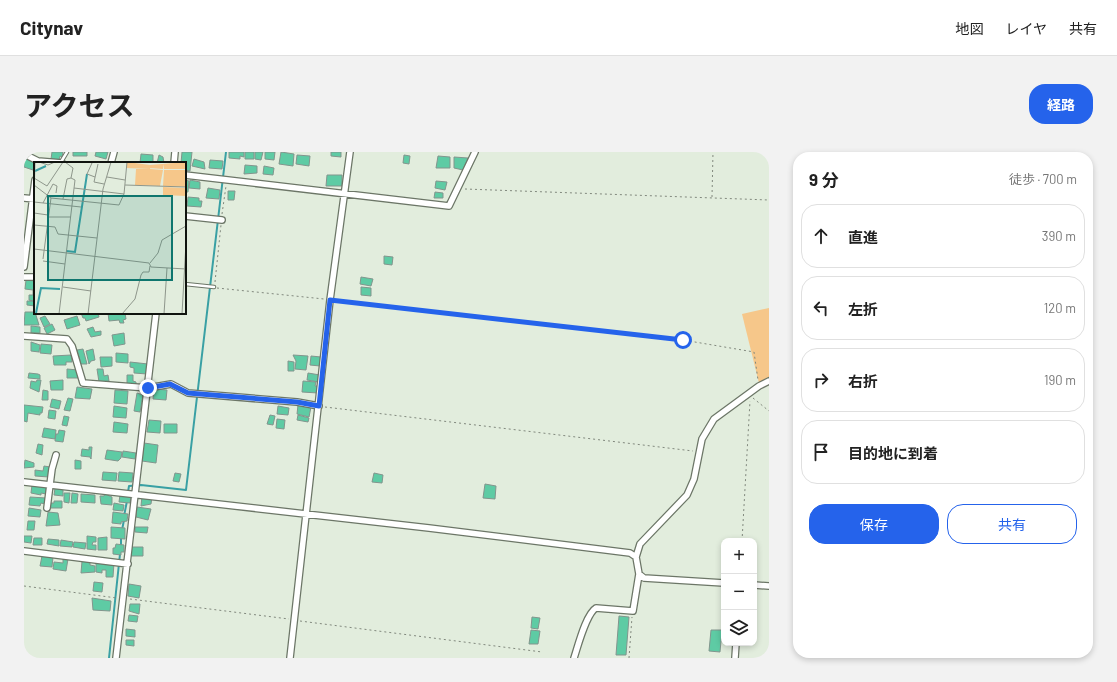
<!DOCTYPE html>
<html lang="ja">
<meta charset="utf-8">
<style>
:root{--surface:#fff;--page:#f2f2f2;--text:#222;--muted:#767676;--line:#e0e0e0;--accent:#2563eb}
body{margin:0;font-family:Barlow,"Noto Sans JP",sans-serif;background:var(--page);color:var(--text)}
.controls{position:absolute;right:12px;bottom:12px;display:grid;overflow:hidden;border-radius:8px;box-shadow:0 2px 6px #0003}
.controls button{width:36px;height:36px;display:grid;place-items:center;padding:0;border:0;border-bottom:1px solid var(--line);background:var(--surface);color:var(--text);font:20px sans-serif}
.stop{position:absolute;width:12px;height:12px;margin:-9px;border:3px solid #2563eb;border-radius:50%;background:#fff}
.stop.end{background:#2563eb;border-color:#fff;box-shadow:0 1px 4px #0008}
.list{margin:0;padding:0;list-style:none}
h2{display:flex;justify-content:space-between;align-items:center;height:52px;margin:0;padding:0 16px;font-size:17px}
h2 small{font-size:13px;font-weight:400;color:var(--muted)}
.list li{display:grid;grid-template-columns:26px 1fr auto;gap:12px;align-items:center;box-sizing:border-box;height:64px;margin:0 8px 8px;padding:0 8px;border:1px solid var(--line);border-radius:16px}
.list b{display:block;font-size:15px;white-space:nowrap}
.list em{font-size:13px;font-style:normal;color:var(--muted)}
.actions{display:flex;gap:8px;padding:12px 16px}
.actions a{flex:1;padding:9px 0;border:1px solid var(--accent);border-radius:16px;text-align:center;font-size:14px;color:var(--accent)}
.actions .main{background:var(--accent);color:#fff}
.icon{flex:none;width:22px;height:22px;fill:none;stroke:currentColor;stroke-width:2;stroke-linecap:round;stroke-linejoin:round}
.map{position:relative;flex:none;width:745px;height:506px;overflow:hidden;border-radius:16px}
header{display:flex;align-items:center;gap:24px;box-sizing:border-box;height:56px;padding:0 20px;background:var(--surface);border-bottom:1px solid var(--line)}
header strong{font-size:19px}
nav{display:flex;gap:22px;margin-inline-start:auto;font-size:14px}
.intro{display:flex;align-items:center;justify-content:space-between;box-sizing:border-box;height:96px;padding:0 24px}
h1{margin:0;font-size:28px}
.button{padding:10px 18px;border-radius:16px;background:var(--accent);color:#fff;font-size:14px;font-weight:700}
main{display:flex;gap:24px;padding:0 24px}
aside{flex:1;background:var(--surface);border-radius:16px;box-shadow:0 2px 6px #0003}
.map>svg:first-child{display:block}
.green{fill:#f6c78a}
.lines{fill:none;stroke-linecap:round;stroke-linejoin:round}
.stream{stroke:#39a0a4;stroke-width:2}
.building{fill:#5ecba4;stroke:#82958d}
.service-casing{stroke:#6c7667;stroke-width:4.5}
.minor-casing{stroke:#6c7667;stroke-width:8}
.path{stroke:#81887d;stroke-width:1;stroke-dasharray:2 3;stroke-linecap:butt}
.service{stroke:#fff;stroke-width:2.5}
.minor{stroke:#fff;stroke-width:5.5}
.route{stroke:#2563eb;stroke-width:5}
.inset-river{fill:none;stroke:#39a0a4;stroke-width:2}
.inset-road{fill:none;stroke:#8e968b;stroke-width:1}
.view{fill:#0f766e;fill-opacity:0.15;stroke:#0f766e;stroke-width:2}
.inset-edge{fill:none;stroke:#10140f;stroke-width:2}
</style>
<header>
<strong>Citynav</strong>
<nav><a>地図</a><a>レイヤ</a><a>共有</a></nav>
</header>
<div class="intro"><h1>アクセス</h1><a class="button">経路</a></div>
<main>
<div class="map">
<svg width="745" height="506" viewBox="0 0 745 506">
<rect width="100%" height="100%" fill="#e2eddd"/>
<!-- green -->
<path class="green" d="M745,156V227L735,231L718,162Z"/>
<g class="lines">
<!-- stream -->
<path class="stream" d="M104,340L105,334L117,333L162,338L202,0
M100,364L103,349
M98,378L100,368
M97,394V384
M85,506L96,402"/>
</g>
<!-- building -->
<path class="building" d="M28,0H39L38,5L36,4L35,8L27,7Z
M49,0H63V4H49Z
M72,0H84L82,7L71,4Z
M158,0H168L166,19L161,18V11H157Z
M205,0H220V5L216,4V7L205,6Z
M221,0H230V7H221Z
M231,0H239L237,8L231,7Z
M241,0H251L250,8L241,7Z
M257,0L270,2L269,14L255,12Z
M307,0H317V5L307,4Z
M117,2L129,3V11H116Z
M135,3L139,5L140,11H133Z
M273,3L286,4L285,14L272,12Z
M380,3L386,4L385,12L379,11Z
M414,4L426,5V16H412Z
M430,5L444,6L439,18L430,16Z
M0,6L12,10L9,18L0,15Z
M170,7L180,10L181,17L168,14Z
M186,8L199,9L198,17L185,16Z
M221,13L233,14V21L220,22Z
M240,14L250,16L249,23L239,22Z
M303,23H318V34H302Z
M161,28L165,29L164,40H161Z
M166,28L176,30V37L165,36Z
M412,29L423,30L421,38L411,36Z
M184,36L196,38L195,47L182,46Z
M204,39H211L210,48H204Z
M411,40L419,41V46H410Z
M164,45L175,46V49H178L177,55L163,54Z
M360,104L369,105L368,113L360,112Z
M337,125L349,127L347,134L336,132Z
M2,128L11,129V154L3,153V149H9L5,148V143H9V138L1,137Z
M337,135L347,136V144L337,143Z
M1,160H11L15,173H0Z
M57,161H74L75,165L62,169L61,166H59Z
M84,161H101L102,167L99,168L100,171H96L95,168L85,169Z
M21,164L26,172L20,175L16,166Z
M53,164L56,173L43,177L40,168Z
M28,172L31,178L23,182L20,176Z
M7,174L16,175V181H7Z
M69,175L71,180L77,179V183L67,185L63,177Z
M100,181L101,192L90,194L88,183Z
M7,190L16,193L15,200L7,199Z
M17,192L28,193L27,202L16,201Z
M59,197L63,212H57L53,198Z
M69,197L71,208L67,209L65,212L62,199Z
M92,201L104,202V211L92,210Z
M47,203L48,210H42V213H30L29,204Z
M269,203L284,204L282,218L271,217L272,209Z
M287,204L297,205L296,214L286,213Z
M76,205H88V214L77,215Z
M264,209L270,210V219H264Z
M106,210L124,212L123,222L110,221V216L106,215Z
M43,217L54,218V226H43Z
M73,217H79L80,224L84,223L85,229L75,230Z
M5,221L14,222L16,223V227L4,226Z
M284,221L296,223L295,230L283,228Z
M103,223H109V229L112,230V233H103Z
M13,228H17L15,240L6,236L7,229L12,230Z
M39,228V238H27L26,229Z
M279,229L292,230L291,234H295L294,241L278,240Z
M53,235L68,237L66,247L51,246Z
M130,237L143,238L142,248L129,247Z
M19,238L24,239V248H18Z
M91,238L104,239L103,252L90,251Z
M113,241L119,243L116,260L110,259Z
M44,246L49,247L46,259L40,258Z
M28,247L37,249L35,257L26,255Z
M0,253L19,255L18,261H16V263L4,261L3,270L0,269Z
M274,253L287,255L285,265L273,262Z
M90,254L103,256L102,266L89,265Z
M254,254L265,256L264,263L253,262Z
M25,258L32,259L31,267L24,266Z
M246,263L251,264L249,273L243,272Z
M274,263L285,266L284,270L273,268Z
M40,264L45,265L43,274L38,273Z
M253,267L261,268L260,277L252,276Z
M125,268L137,269L136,281L123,280Z
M90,270L104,272L103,281L89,280Z
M140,272H153V281H140Z
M20,276L32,278L31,287L18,285Z
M35,278L41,279L39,290L31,289L32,282H34Z
M120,291L134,293L132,311L118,309Z
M14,292L19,293L18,303L12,301Z
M65,295H68L67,307L66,305L57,304L58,297L65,298Z
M83,298L98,300L97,306L94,309L81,307Z
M99,299L112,301L111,307L98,305Z
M1,308L10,311V315L0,316Z
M51,308L57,309V317H51Z
M20,314L26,315L25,325L11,324V318L19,319Z
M79,320L93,321L92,329L78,328Z
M95,320L109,321L108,330L94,329Z
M151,321L157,322L155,330L149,329Z
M350,321L359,323L358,331L348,330Z
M461,332L472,334L471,347L459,346Z
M8,333L23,334L22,342L17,341V343L7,341Z
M31,336L39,337V344L30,343Z
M40,341H46L45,351L40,350Z
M48,341L54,342L53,351H47Z
M57,342L71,343V351L57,350Z
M81,342L88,345V353L77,352L76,344H80Z
M96,343L107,345L106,351L95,350Z
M118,344L128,345L127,352L117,354Z
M6,345L22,346L21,352L17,351L16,354L5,353Z
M30,349H38V356H26L27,351H30Z
M90,351L100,353L99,359L89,358Z
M113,355L127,357L124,368L112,365Z
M5,356L17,358L16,365L4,364Z
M24,360L34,361L36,373L22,374Z
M89,360L104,362L103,369L97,370V372L88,371Z
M4,369H11L10,378H3Z
M87,375L101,376V387L87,386Z
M111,375H124L123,381L111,380Z
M0,384H8L7,391L0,390Z
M63,384L72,385V390H69L68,393H72V398L63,397Z
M83,385V398H74V386Z
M10,386H18V393H9Z
M24,387L35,388V394L23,392Z
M37,388L49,390L48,395L36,394Z
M50,390L62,391L61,397L49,395Z
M92,392L100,393V400H97V403L89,402V396H91Z
M107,395H119V404H107Z
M18,404L29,405L28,415L16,414Z
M39,406L44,407L42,419L29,417L30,410L39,411Z
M58,409L66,410V413L71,414V420L57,421Z
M72,410L90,411L89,425H82V418H78V421L72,420Z
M70,430L79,431L78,440L69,439Z
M105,432L117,434L115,446L104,444Z
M68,446L87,449L86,459L69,458Z
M106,452H116L115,462L105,459Z
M105,463L114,464L113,470L104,469Z
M595,464L605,465L602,503H592Z
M508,465L516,466L514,477L507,476Z
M102,477L111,478V485L102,484Z
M507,478L516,479L514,492H505Z
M687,478H698L696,500L685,499Z
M102,488H110V494L102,493Z"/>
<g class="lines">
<!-- service casing -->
<g class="service-casing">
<path id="service" d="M37,10L43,0
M161,132L190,135"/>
</g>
<!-- minor casing -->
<g class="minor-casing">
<path id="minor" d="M0,2L14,9L38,11
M87,11L90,0
M150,11L151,0
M161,23L425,54L451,0
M0,46L11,47
M161,64L198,68
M0,115L11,28
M0,125H11
M0,184L43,187L48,194L59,231L124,236L147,232L164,241L273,250L295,254
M0,330L405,376L606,401L612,405
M23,356L28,317L32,303
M0,399L104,412
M700,431L620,426L615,422L612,405L616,392L663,343L670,327L678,287L690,267L735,234L745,229
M730,433L745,434
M92,506L132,161
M266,506L306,148L326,0
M550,506C554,494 562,462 572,456L609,459L615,422
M711,506L712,491"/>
</g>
<!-- path -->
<path class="path" d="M441,37L745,48
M688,45L689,0
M198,62L202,34
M191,130L197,73
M193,136L300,147
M313,149L659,188L730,200L734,228
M729,246L745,259
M301,255L669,299
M718,389L726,249
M0,434L93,446
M106,447L265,467
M276,469L518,500
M605,506L608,465"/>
<!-- service -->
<use href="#service" class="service"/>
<!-- minor -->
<use href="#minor" class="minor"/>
</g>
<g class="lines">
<!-- route -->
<path class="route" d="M124,236L146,232L164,241L273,250L295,254L306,148L659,188"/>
</g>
<!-- overview -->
<g transform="translate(10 10)">
<rect width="152" height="152" fill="#e2eddd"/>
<path d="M93,0L116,3V7L92,6ZM152,0V7H130L129,2V7L116,6V3ZM102,7H116V14V7L129,8L126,24L101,23ZM130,8H152V25L129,24ZM129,25L152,26V34L129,33Z" fill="#f6c78a"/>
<path class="inset-river" d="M1,9L12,4M32,89L41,90L53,12M2,151L7,126L26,127"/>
<path class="inset-road" d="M5,0L14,3L21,0M55,0L58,1L53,12L61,15M107,0H124M64,2L60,20L70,22M73,15L91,18M0,16L13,24L29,0M0,23L17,36L85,43L90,32L93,0M91,23L152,25M40,26L90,32M0,37L1,0M29,37L33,17L37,16M0,40L47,45M9,41L19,22L23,24L22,31M0,51L14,53M15,55H37M0,63L21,65L24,72L63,76M0,87L115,101L117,105L152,107M9,97L17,36M9,99L31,102M116,101L124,91L128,78L152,64M29,125L57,129M25,152L41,18L37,16L39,6L31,0M54,152L69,27L77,0M88,152L101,137L107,113L109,110H115L116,104M130,152L133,106M148,152L152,81"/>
<path class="view" d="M14,34H138V118H14Z"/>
<rect width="152" height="152" class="inset-edge"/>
</g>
</svg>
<div class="controls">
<button>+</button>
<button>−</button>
<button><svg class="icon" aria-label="layers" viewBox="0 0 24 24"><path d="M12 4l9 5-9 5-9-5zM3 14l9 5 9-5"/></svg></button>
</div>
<div class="stop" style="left:659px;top:188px"></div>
<div class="stop end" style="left:124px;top:236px"></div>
</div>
<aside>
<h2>9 分<small>徒歩 · 700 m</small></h2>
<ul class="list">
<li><svg class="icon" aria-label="ahead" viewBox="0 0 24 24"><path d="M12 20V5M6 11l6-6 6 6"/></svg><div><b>直進</b></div><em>390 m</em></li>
<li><svg class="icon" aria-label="left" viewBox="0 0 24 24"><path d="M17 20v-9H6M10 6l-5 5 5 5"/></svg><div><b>左折</b></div><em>120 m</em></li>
<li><svg class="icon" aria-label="right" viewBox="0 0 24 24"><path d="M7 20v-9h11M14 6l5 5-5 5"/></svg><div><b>右折</b></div><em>190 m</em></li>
<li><svg class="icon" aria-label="arrive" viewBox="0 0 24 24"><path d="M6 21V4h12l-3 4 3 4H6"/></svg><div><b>目的地に到着</b></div></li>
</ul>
<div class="actions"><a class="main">保存</a><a>共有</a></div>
</aside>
</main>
